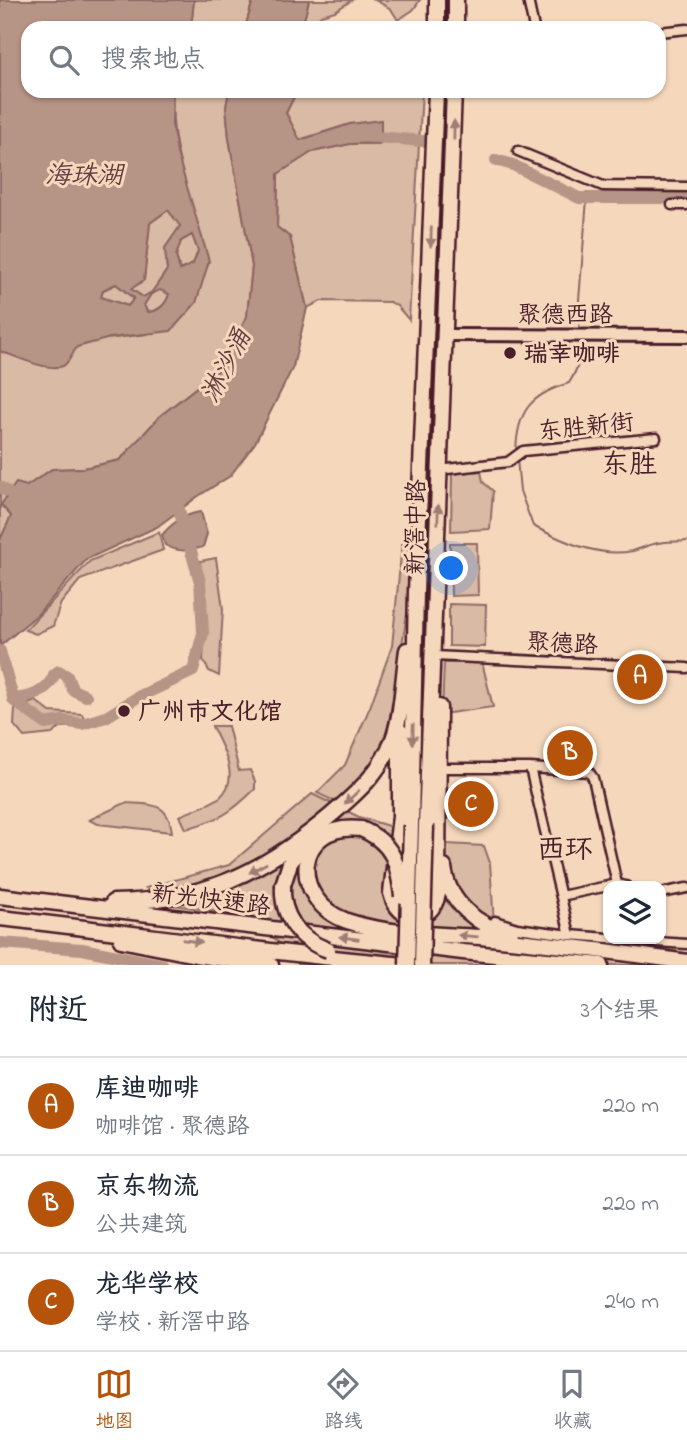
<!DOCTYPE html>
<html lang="zh">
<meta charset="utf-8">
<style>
:root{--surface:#fff;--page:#f2f2f3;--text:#1f2937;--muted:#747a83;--line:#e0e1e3;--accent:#b45309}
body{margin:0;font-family:"Indie Flower","LXGW WenKai TC",sans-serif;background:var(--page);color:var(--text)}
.controls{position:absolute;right:21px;bottom:21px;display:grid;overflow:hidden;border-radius:14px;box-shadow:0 2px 5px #0004}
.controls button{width:63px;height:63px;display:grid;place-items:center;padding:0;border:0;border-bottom:2px solid var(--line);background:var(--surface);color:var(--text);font:35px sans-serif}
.you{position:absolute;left:452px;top:569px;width:24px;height:24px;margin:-18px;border:5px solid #fff;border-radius:50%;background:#1a73e8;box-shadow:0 0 0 10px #1a73e833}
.badge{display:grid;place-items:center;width:46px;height:46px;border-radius:50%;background:var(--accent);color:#fff;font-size:23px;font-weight:700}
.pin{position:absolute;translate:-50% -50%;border:4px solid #fff;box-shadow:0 2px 7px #0006}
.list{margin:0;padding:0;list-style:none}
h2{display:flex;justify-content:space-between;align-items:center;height:91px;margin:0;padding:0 28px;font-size:30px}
h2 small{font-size:23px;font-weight:400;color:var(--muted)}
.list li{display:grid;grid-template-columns:46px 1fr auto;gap:21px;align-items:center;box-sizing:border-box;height:98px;padding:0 28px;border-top:2px solid var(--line)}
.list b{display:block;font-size:26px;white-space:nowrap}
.list p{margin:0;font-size:23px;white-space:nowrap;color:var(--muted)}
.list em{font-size:23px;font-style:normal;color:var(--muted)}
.icon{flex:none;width:38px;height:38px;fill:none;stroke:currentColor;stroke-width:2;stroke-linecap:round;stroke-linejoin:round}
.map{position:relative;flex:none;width:687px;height:965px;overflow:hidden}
.search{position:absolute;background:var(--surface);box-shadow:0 2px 5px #0004;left:21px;right:21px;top:21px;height:77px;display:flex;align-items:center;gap:18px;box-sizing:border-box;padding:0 24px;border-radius:21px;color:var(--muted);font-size:26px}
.sheet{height:385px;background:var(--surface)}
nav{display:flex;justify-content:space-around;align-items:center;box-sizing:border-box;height:98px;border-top:2px solid var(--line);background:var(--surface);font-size:19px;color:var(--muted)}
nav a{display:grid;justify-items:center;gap:4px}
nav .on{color:var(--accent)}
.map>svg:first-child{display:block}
.green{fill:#d9baa4;stroke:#926c68;stroke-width:2}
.water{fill:#b69486;stroke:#8b6562;stroke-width:2;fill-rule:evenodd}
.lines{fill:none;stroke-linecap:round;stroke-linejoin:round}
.stream{stroke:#8b6562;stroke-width:2}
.river{stroke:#b69486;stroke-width:12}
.street-casing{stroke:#4a1f2b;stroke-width:13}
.secondary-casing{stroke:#4a1f2b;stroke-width:16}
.highway-casing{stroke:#4a1f2b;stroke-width:19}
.street{stroke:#f5d8bc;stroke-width:8}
.secondary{stroke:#f5d8bc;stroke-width:10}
.highway{stroke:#f5d8bc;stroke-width:14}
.highway-bridge-casing{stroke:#4a1f2b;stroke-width:19;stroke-linecap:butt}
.highway-bridge{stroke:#f5d8bc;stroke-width:14}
.oneway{fill:#a07c74}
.poi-dot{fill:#4a1f2b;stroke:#f5d8bc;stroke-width:2.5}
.labels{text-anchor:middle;stroke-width:6;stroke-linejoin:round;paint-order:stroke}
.street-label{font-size:24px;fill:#4a1f2b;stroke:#f5d8bc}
.poi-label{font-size:24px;font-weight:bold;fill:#4a1f2b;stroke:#f5d8bc;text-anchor:start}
.water-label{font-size:26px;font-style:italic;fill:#653c42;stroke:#f5d8bc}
.quarter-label{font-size:28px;fill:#4a1f2b;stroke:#f5d8bc}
</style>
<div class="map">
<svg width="687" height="965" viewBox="0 0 687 965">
<rect width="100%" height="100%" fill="#f5d8bc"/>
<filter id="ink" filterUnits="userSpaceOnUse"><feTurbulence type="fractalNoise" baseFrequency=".0143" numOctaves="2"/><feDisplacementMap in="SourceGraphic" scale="14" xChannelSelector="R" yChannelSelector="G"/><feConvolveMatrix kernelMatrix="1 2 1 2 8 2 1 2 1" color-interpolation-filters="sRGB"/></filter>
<g filter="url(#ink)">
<!-- green -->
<path class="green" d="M194,0H253L245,28H191Z
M309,0H352L335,11L321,15L311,28H302Z
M375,0H420L413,10L398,20L391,9Z
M173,91H229L226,107L229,138L252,266L247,316L222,367L160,416L120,460L84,468L52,469L27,486L0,540V351L43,366L76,347L99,340L147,334L208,261C194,206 168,148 173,91Z
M297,91H422L409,320L397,306L390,302L321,301L307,308L290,237L277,227L278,173L312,152L350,144H380L381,121L350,124L299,140L286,113Z
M168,210L181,226L165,248L167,270L152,292L143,297L131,289L144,280L150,223Z
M192,234L198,251L193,264L180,270L176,256L181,241Z
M116,284L134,299L128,306L101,297L103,290Z
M161,289L169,294C166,305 158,311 147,312L144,305L151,294Z
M481,471L483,482L493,491L490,529L451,531L452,474Z
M159,532L163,550L80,580L61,603L53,626L36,634L25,630L90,561Z
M411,543L407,614L388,732L379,763L340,804L317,793L345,765L370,707L392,646L402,544Z
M450,543H477L478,595L451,596Z
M216,558L223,609L219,676L209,671L203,660L206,618L200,561Z
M449,604L486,605L485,647L449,646Z
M482,662L493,707L442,714L444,663Z
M36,701L50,712L82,714L88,727H61L52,734L24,737L14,725L15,708Z
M212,726H228L239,771L250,770L255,781V789C229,815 221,818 186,829L180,816C192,810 210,805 220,797C242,778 221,746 212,726Z
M312,794L359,817L447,844L484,846L490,863L494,923L687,953V965H299L255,917L167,904L146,888L229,865Z
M125,803C151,805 168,801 172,832L98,824L89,820Z"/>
<!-- water -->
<path class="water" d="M0,0H194L191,28H28V91H173L172,124L177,153L209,261L196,303L171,331L110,338L77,347C73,352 69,363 63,366C47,372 15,356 0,351ZM168,210L180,226L165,248L167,270L152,292L143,297L131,289L144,280L150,223ZM192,235L198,251L193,264L180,270L176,256L181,241ZM116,284L134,298L128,306L101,297L103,290ZM160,290L169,294C166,305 158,312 147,312L144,305L151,294Z
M253,0H309L302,28H245Z
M229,91H297L286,113L300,140L350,124L381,120V143L350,144L312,152L278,174L277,227L290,237L307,308L293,367L255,443L230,476L197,497L157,527L87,559L37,615L0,646V540L11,516L1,505L16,483L27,486L52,469L84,468L120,460L160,416L222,367L247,316L252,266L229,138L226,107Z
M201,512L207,534L203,547C188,551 179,553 165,545L162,535C172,523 185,514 201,512Z"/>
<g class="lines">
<!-- stream -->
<path class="stream" d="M580,329L578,313L587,199
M516,453C517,411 530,395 569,383C578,369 581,358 580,341
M517,459L520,491L533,526C563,541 598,558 633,551C640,549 647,545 654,544C664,541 676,542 687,541"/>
<!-- river -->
<path class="river" d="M364,136L423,141
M496,160L513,165L579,198H687
M0,487L8,492
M0,651L14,701L46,724L63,721L82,724L106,717L138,697L193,671L203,633L200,582L175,496
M13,699C29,697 41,695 51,681C58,671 49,678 59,671L67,676L73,690L86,696
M0,943L82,949L163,965"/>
<!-- street casing -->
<g class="street-casing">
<path id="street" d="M528,0L534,28
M659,32L687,29
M518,151L603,186L687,187
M672,205H687
M439,470L508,462L523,451L656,438
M434,656L687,668
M440,768H530L589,772L593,778L617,884L626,886
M661,893L687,888
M561,896L617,884
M495,921L517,928L570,935L530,768
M570,935L608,938
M612,939L687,944"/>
</g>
<!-- secondary casing -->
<g class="secondary-casing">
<path id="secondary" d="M444,335L687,336"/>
</g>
<!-- highway casing -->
<g class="highway-casing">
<path id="highway" d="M437,28V0
M456,28V0
M400,731V816L391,893C398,923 431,926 438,894L439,707
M411,825L416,592L436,91
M426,825L454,91
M361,829C294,821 288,900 347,921C388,935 437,934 480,937C549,944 618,952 687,962
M444,867C448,903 478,926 511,935
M283,885L290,863L305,841
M0,896L463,952L601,965
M113,902C203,901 262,873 330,816C356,794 381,772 393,739C402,716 403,676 407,650
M0,918C136,933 271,954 406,965
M121,940L196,955L271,965"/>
</g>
<!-- street -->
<use href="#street" class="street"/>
<!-- secondary -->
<use href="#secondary" class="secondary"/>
<!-- highway -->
<use href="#highway" class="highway"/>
<!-- highway-bridge casing -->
<g class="highway-bridge-casing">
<path id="highway-bridge" d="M361,829C394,843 398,864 402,896
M283,885C281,916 299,940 328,950
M407,965L411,825
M422,965L426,825"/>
</g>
<!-- highway-bridge -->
<use href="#highway-bridge" class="highway-bridge"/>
</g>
<!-- one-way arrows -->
<defs><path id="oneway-solid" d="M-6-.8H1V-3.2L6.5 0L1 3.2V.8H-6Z" transform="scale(1.75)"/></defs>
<g class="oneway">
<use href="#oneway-solid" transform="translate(454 130) rotate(-89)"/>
<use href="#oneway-solid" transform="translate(431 237) rotate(92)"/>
<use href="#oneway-solid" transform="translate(438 514) rotate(-89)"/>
<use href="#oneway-solid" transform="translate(413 734) rotate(91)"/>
<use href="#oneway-solid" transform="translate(352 797) rotate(137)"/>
<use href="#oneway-solid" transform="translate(258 868) rotate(151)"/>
<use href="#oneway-solid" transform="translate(468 936) rotate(-175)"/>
<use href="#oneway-solid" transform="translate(349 938) rotate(-173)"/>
<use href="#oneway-solid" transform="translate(192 941) rotate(8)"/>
</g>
</g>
<!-- markers -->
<g class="poi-dot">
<circle cx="510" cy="353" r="7"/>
<circle cx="124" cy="711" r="7"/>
</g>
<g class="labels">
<!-- street labels -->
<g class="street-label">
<text x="565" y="322">聚德西路</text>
<text transform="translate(586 426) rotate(-6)" y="8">东胜新街</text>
<text transform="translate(415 527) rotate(-89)" y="8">新滘中路</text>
<text transform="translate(562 643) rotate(3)" y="8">聚德路</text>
<text transform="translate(211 899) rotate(7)" y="8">新光快速路</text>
</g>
<!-- poi labels -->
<g class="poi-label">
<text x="524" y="361">瑞幸咖啡</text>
<text x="138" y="719">广州市文化馆</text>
</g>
<!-- water labels -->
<g class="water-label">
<text x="84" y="183">海珠湖</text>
<text transform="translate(225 365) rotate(-63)" y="9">淋沙涌</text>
</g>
<!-- quarter labels -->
<g class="quarter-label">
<text x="629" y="473">东胜</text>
<text x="565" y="858">西环</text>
</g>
</g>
</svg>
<div class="controls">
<button><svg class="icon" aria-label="layers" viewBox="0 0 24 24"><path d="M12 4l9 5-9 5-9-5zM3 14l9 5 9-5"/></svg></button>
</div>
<div class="you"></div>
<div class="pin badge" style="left:640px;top:677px">A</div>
<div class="pin badge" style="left:570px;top:753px">B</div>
<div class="pin badge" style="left:471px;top:804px">C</div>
<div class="search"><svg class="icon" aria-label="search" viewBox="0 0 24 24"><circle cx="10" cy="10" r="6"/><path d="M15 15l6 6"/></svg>搜索地点</div>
</div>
<section class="sheet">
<h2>附近<small>3个结果</small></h2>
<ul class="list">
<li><span class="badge">A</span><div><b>库迪咖啡</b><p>咖啡馆 · 聚德路</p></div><em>220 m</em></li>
<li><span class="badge">B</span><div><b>京东物流</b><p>公共建筑</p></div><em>220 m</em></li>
<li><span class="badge">C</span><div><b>龙华学校</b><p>学校 · 新滘中路</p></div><em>240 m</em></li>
</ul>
</section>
<nav>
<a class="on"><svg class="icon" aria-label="map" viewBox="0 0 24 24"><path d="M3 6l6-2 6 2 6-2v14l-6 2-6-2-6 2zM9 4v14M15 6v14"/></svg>地图</a>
<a><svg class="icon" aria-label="directions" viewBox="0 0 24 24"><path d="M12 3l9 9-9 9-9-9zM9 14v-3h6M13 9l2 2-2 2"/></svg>路线</a>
<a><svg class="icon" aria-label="saved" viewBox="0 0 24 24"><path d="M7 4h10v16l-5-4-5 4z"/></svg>收藏</a>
</nav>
